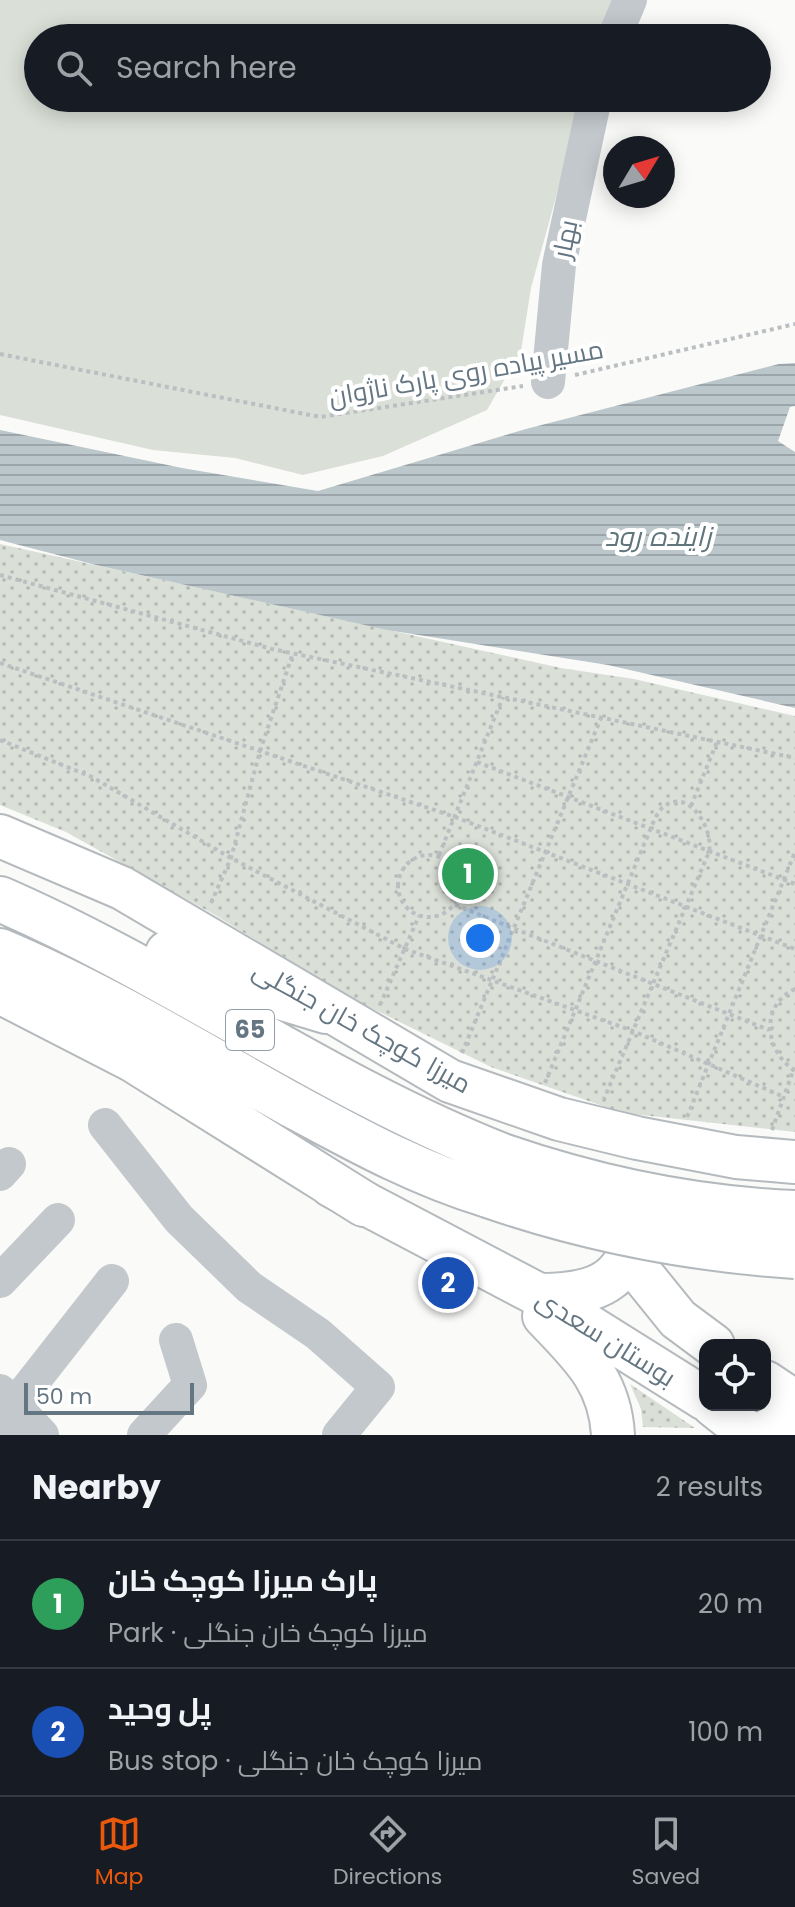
<!DOCTYPE html>
<meta charset="utf-8">
<style>
:root{--surface:#171b24;--page:#20242c;--text:#f1f3f6;--muted:#9ea1a6;--line:#363941;--accent:#ea580c}
body{margin:0;font-family:Poppins,Cairo,sans-serif;background:var(--page);color:var(--text)}
.controls{position:absolute;right:24px;bottom:24px;display:grid;overflow:hidden;border-radius:16px;box-shadow:0 4px 20px #0003}
.controls button{width:72px;height:72px;display:grid;place-items:center;padding:0;border:0;border-bottom:2px solid var(--line);background:var(--surface);color:var(--text);font:40px sans-serif}
.compass{position:absolute;left:603px;top:136px;width:72px;height:72px;border-radius:50%;background:var(--surface);box-shadow:0 4px 20px #0003;rotate:52deg}
.scale{position:absolute;left:24px;bottom:20px;width:170px;box-sizing:border-box;padding-left:8px;border:4px solid #657683;border-top:0;font-size:22px;line-height:28px;white-space:nowrap;color:#657683;-webkit-text-stroke:6px #fff;paint-order:stroke}
.you{position:absolute;left:480px;top:938px;width:28px;height:28px;margin:-20px;border:6px solid #fff;border-radius:50%;background:#1a73e8;box-shadow:0 0 0 12px #1a73e833}
.badge{display:grid;place-items:center;width:52px;height:52px;border-radius:50%;background:var(--accent);color:#fff;font-size:26px;font-weight:700}
.pin{position:absolute;translate:-50% -50%;border:4px solid #fff;box-shadow:0 2px 8px #0006}
.list{margin:0;padding:0;list-style:none}
h2{display:flex;justify-content:space-between;align-items:center;height:104px;margin:0;padding:0 32px;font-size:34px}
h2 small{font-size:26px;font-weight:400;color:var(--muted)}
.list li{display:grid;grid-template-columns:52px 1fr auto;gap:24px;align-items:center;box-sizing:border-box;height:128px;padding:0 32px;border-top:2px solid var(--line)}
.list b{display:block;font-size:30px;white-space:nowrap}
.list p{margin:0;font-size:26px;white-space:nowrap;color:var(--muted)}
.list em{font-size:26px;font-style:normal;color:var(--muted)}
.icon{flex:none;width:44px;height:44px;fill:none;stroke:currentColor;stroke-width:2;stroke-linecap:round;stroke-linejoin:round}
.map{position:relative;flex:none;width:795px;height:1435px;overflow:hidden}
.search{position:absolute;background:var(--surface);box-shadow:0 4px 20px #0003;left:24px;right:24px;top:24px;height:88px;display:flex;align-items:center;gap:20px;box-sizing:border-box;padding:0 28px;border-radius:44px;color:var(--muted);font-size:30px}
.sheet{height:360px;background:var(--surface)}
nav{display:flex;justify-content:space-around;align-items:center;box-sizing:border-box;height:112px;border-top:2px solid var(--line);background:var(--surface);font-size:22px;color:var(--muted)}
nav a{display:grid;justify-items:center;gap:4px}
nav .on{color:var(--accent)}
.map>svg:first-child{display:block}
.grass{fill:url(#grass-dots)}
.garden{fill:#dadfd7}
.water{fill:url(#water-rules)}
.lines{fill:none;stroke-linecap:round;stroke-linejoin:round}
.major-casing{stroke:#b5babe;stroke-width:46}
.highway-casing{stroke:#b4b9bd;stroke-width:48}
.path{stroke:#bbbfc2;stroke-width:4;stroke-dasharray:4 4;stroke-linecap:butt}
.minor{stroke:#c3c8cc;stroke-width:34}
.major{stroke:#fff;stroke-width:42}
.highway{stroke:#fff;stroke-width:44}
.highway-bridge-casing{stroke:#b4b9bd;stroke-width:48;stroke-linecap:butt}
.highway-bridge{stroke:#fff;stroke-width:44}
.labels{text-anchor:middle;stroke-width:8;stroke-linejoin:round;paint-order:stroke}
.shield{fill:#fff;stroke:#939fa8;stroke-width:2}
.shield-label{font-size:24px;font-weight:bold;fill:#657683}
.street-label{font-size:26px;fill:#657683;stroke:#fff}
.water-label{font-size:28px;font-style:italic;fill:#60757c;stroke:#fff}
</style>
<div class="map">
<svg width="795" height="1435" viewBox="0 0 795 1435">
<defs>
<pattern id="grass-dots" width="8" height="8" patternUnits="userSpaceOnUse" patternTransform="scale(2)"><rect width="8" height="8" fill="#dadfd7"/><path d="M2 2h.1M6 6h.1" fill="none" stroke="#b4b9b4" stroke-width="1.8" stroke-linecap="round"/></pattern>
<pattern id="water-rules" width="6" height="5" patternUnits="userSpaceOnUse" patternTransform="scale(2)"><rect width="6" height="5" fill="#bbc7cb"/><path d="M0 2.5h6" fill="none" stroke="#9ca6aa"/></pattern>
</defs>
<rect width="100%" height="100%" fill="#fafaf8"/>
<!-- grass -->
<path class="grass" d="M0,544L561,668L634,679L795,716V1132L623,1113L491,1067L345,995L215,915L66,832L0,805Z
M630,1384L695,1428L643,1427L641,1409Z"/>
<!-- garden -->
<path class="garden" d="M0,0H615L602,38H38V98H583L531,288L521,351L487,410L383,456L303,475L235,458L153,450L0,415Z"/>
<!-- water -->
<path class="water" d="M795,363V406L790,407L778,441L795,452V708L608,665L387,630L96,565L0,540V430L182,468L318,491L526,429L779,364Z"/>
<g class="lines">
<!-- major casing -->
<g class="major-casing">
<path id="major" d="M0,836L122,888L450,1081L559,1119L637,1138L736,1157L795,1162
M332,1186L539,1295L705,1399
M627,1256L678,1319L713,1345
M539,1295C571,1295 612,1292 627,1257C633,1241 630,1216 632,1199
M544,1316C580,1354 610,1380 613,1435
M765,1382L795,1402
M713,1405L751,1435
M759,1435L795,1416"/>
</g>
<!-- highway casing -->
<g class="highway-casing">
<path id="highway" d="M0,899C173,974 326,1087 502,1156
M0,951C100,993 195,1051 290,1104C355,1139 418,1174 488,1195
M168,953L214,977L326,1011
M0,991L134,1060L364,1204"/>
</g>
<!-- path -->
<path class="path" d="M0,354L320,417L523,386
M575,375L795,324
M0,575L272,649L795,758
M0,663L455,817L795,949
M0,740L92,777L231,858L405,949L633,1031L784,1097
M477,762L795,884
M691,806L717,742
M439,855L503,697
M398 886a31 31 0 1 1 62 0a31 31 0 1 1-62 0Z
M211,903L231,858L260,751L293,653
M455,905L769,1030
M795,989C759,1006 765,1051 795,1071
M380,1005L419,916
M462,1053L601,718
M545,1083L650,830C653,823 657,813 662,808C688,785 714,829 709,852L604,1099
M687,1117L795,852
M772,1130L793,1071"/>
<!-- minor -->
<path class="minor" d="M614,38L630,0
M548,382L559,265L595,98
M105,1125L179,1219L249,1287L318,1334L378,1387L339,1435
M0,1174L9,1164
M0,1281L58,1220
M0,1391L42,1435
M14,1406L112,1281
M0,1429L5,1435
M144,1435L190,1385L176,1340"/>
<!-- major -->
<use href="#major" class="major"/>
<!-- highway -->
<use href="#highway" class="highway"/>
<!-- highway-bridge casing -->
<g class="highway-bridge-casing">
<path id="highway-bridge" d="M502,1156C598,1189 694,1209 795,1213
M488,1195C589,1230 689,1249 795,1256"/>
</g>
<!-- highway-bridge -->
<use href="#highway-bridge" class="highway-bridge"/>
</g>
<g class="labels">
<!-- shield labels -->
<rect class="shield" x="226" y="1010" width="48" height="40" rx="6"/>
<g class="shield-label">
<text x="250" y="1038">65</text>
</g>
<!-- street labels -->
<g class="street-label">
<text transform="translate(565 239) rotate(-78)" y="9">بهار</text>
<text transform="translate(466 373) rotate(-10)" y="9">مسیر پیاده روی پارک ناژوان</text>
<text transform="translate(362 1027) rotate(29)" y="9">میرزا کوچک خان جنگلی</text>
<text transform="translate(606 1338) rotate(32)" y="9">بوستان سعدی</text>
</g>
<!-- water labels -->
<g class="water-label">
<text x="658" y="546">زاینده رود</text>
</g>
</g>
</svg>
<div class="controls">
<button><svg class="icon" aria-label="locate" viewBox="0 0 24 24"><circle cx="12" cy="12" r="6"/><path d="M12 2v4M12 18v4M2 12h4M18 12h4"/></svg></button>
</div>
<svg class="compass" viewBox="-18 -18 36 36"><path d="M0-13l5 13h-10z" fill="#e53935"/><path d="M0 13l5-13h-10z" fill="#9ea1a6"/></svg>
<div class="scale">50 m</div>
<div class="you"></div>
<div class="pin badge" style="left:468px;top:874px;background:#2e9e5b">1</div>
<div class="pin badge" style="left:448px;top:1283px;background:#1a4fb4">2</div>
<div class="search"><svg class="icon" aria-label="search" viewBox="0 0 24 24"><circle cx="10" cy="10" r="6"/><path d="M15 15l6 6"/></svg>Search here</div>
</div>
<section class="sheet">
<h2>Nearby<small>2 results</small></h2>
<ul class="list">
<li><span class="badge" style="background:#2e9e5b">1</span><div><b>پارک میرزا کوچک خان</b><p>Park · میرزا کوچک خان جنگلی</p></div><em>20 m</em></li>
<li><span class="badge" style="background:#1a4fb4">2</span><div><b>پل وحید</b><p>Bus stop · میرزا کوچک خان جنگلی</p></div><em>100 m</em></li>
</ul>
</section>
<nav>
<a class="on"><svg class="icon" aria-label="map" viewBox="0 0 24 24"><path d="M3 6l6-2 6 2 6-2v14l-6 2-6-2-6 2zM9 4v14M15 6v14"/></svg>Map</a>
<a><svg class="icon" aria-label="directions" viewBox="0 0 24 24"><path d="M12 3l9 9-9 9-9-9zM9 14v-3h6M13 9l2 2-2 2"/></svg>Directions</a>
<a><svg class="icon" aria-label="saved" viewBox="0 0 24 24"><path d="M7 4h10v16l-5-4-5 4z"/></svg>Saved</a>
</nav>
